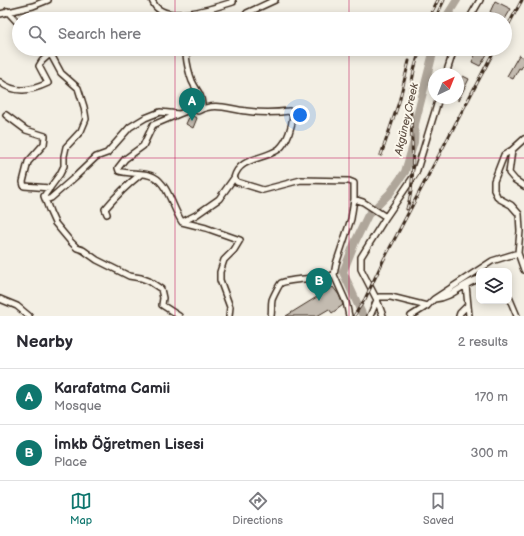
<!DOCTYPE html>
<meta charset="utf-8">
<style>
:root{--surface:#fff;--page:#f2f2f3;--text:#2b2b33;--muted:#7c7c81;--line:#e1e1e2;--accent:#0f766e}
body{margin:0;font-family:"Balsamiq Sans",sans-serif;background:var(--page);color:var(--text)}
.controls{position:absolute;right:12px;bottom:12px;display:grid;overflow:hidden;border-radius:8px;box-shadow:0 2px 10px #0003}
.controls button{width:36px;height:36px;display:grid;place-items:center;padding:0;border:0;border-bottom:1px solid var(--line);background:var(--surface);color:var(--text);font:20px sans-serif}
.compass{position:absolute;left:428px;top:68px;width:36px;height:36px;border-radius:50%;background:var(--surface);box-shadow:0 2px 10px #0003;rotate:43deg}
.you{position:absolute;left:300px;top:115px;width:14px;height:14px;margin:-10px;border:3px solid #fff;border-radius:50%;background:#1a73e8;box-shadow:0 0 0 6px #1a73e833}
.badge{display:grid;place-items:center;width:26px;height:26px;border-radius:50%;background:var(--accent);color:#fff;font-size:13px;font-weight:700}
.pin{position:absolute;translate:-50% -33px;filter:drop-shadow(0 1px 2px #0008)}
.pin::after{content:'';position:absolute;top:21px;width:14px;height:12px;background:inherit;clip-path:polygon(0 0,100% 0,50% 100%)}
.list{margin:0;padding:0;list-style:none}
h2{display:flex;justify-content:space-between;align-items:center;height:52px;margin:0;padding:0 16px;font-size:17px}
h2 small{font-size:13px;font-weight:400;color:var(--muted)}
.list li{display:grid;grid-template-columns:26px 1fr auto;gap:12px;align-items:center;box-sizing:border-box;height:56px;padding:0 16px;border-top:1px solid var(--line)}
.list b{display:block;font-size:15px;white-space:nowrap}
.list p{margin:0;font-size:13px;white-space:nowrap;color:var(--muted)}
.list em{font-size:13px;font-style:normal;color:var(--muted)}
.icon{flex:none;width:22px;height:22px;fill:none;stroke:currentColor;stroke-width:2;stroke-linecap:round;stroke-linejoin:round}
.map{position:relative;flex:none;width:524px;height:316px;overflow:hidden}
.search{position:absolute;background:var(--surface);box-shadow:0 2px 10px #0003;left:12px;right:12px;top:12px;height:44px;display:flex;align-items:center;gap:10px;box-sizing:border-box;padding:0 14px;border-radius:22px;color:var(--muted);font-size:15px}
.sheet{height:164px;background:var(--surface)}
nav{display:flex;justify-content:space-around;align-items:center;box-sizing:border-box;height:56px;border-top:1px solid var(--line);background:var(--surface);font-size:11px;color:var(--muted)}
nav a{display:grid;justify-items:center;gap:2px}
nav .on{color:var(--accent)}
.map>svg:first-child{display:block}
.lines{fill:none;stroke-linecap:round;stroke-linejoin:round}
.river{stroke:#afa69a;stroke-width:8}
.building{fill:#c3bbb0;stroke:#3b2a1e}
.minor-casing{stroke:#3b2a1e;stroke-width:8}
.minor{stroke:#fbf7ec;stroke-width:5}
.rail-casing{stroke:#3b2a1e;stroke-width:3}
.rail{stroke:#fbf7ec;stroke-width:1.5;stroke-dasharray:4.5;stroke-linecap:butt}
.grid{fill:none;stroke:#c2185b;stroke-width:1;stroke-opacity:0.55}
.labels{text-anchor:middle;stroke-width:4;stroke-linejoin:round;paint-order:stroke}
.water-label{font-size:11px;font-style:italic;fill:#645549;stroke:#fbf7ec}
</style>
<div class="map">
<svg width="524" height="316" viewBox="0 0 524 316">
<rect width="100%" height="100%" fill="#f3efe4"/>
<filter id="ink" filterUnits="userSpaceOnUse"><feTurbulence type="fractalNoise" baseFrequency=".025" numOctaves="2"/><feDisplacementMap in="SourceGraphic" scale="8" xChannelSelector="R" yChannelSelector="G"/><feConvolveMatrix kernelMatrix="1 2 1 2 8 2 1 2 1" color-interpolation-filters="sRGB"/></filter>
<g filter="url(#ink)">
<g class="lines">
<!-- river -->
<path class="river" d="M445,19L457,0
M363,316L343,272L355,242L368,215L390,193L405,172L414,142L415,124L434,49"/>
</g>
<!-- building -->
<path class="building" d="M495,1L511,9L505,19H493L496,15L490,12Z
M471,49H490L480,66L472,62L475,55L470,52Z
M519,55L524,58V62L521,69L519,68L513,79L507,76Z
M463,76L469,79L458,101V85Z
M190,115L197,118L193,128L186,124Z
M333,287L339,295L343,305L332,313L329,309L317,316H286Z"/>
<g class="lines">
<!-- minor casing -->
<g class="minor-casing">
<path id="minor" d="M152,0C161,27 213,8 233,2L232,0
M7,11L19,24
M0,14L33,6L48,0
M242,19L247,13L275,0
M469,19L480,0
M48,49L61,73L78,88L84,107L86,119L81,131L66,147L64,156V166L60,174L44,196L50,212L55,223L70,241L77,248L83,250L97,260L129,276L141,278L149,281L161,289L163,298L162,305L179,316
M446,74L454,49
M0,82C15,94 31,91 48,83L39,66L42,61L51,53
M194,109L198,111C215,102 228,109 246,111C260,113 275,113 289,111L293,115C292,126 288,141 279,149C264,160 239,157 234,178L237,182L263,190L301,180L349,181L354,183V199
M179,114L153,125L143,146L125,159L118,168L119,171C130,175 143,171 154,177C168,184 173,209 182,222L206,228L240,240L234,250L224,260L220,272V280L230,307L229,316
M6,115L26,130L45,136L44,144L28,162L23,182L24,186L50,188
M512,150L509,173L515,180L524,186
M46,200L51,198L75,177L96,157L107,153L130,127L145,118L160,112L179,114L202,105C201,92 197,92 192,81C189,73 187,64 186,55L191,49
M107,214L105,209C116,196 127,185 141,174
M182,222L196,215L219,199L234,178
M518,253L524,270
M466,285L469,316
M509,297L517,316
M0,299L17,306L29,316
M435,299C452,298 463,283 479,279
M271,316C272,311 271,305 272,300C273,297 279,285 281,283C291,278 321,279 334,275
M349,316L346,302L334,275L336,264L351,219L354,199L363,202L386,217
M370,316L377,300L379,297H391L427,306
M383,316L377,300L361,269V257L386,217L416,173L439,98
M411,316L427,306L434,299L492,261L518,253L520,231L519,214L511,205L498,198L494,190V181L504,155L512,150L524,139
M459,316L460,313L467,306"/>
</g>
<!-- minor -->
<use href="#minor" class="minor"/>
<!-- rail casing -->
<g class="rail-casing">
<path id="rail" d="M428,19L438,0
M435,19L444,0
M505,31L522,0
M381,155L399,102L409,61
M407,209C423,157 398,100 421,49
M354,316L365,299L383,261L495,49"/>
</g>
<!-- rail -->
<use href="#rail" class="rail"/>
</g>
</g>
<!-- grid -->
<path class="grid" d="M175,0V19M349,0V19M175,49V316M349,49V316M0,158H524"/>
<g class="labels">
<!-- water labels -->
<g class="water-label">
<text transform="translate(406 119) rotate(-77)" y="4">Akgüney Creek</text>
</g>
</g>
</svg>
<div class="controls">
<button><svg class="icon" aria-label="layers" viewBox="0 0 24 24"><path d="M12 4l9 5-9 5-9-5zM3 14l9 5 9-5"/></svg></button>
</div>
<svg class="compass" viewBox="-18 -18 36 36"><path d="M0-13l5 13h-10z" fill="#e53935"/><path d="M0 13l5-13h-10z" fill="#7c7c81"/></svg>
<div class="you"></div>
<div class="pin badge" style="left:192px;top:121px">A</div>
<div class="pin badge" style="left:319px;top:301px">B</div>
<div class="search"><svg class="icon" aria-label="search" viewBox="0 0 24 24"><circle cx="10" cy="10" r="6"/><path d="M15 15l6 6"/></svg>Search here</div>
</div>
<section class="sheet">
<h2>Nearby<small>2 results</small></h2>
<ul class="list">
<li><span class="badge">A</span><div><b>Karafatma Camii</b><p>Mosque</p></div><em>170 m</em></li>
<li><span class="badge">B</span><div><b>İmkb Öğretmen Lisesi</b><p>Place</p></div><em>300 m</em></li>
</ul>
</section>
<nav>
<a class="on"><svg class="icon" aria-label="map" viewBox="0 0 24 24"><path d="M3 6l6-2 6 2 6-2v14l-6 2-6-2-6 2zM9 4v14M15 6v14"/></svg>Map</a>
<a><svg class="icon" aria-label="directions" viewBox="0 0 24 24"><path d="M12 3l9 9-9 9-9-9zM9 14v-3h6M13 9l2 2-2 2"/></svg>Directions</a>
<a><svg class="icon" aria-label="saved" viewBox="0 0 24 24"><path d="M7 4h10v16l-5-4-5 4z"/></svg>Saved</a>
</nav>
